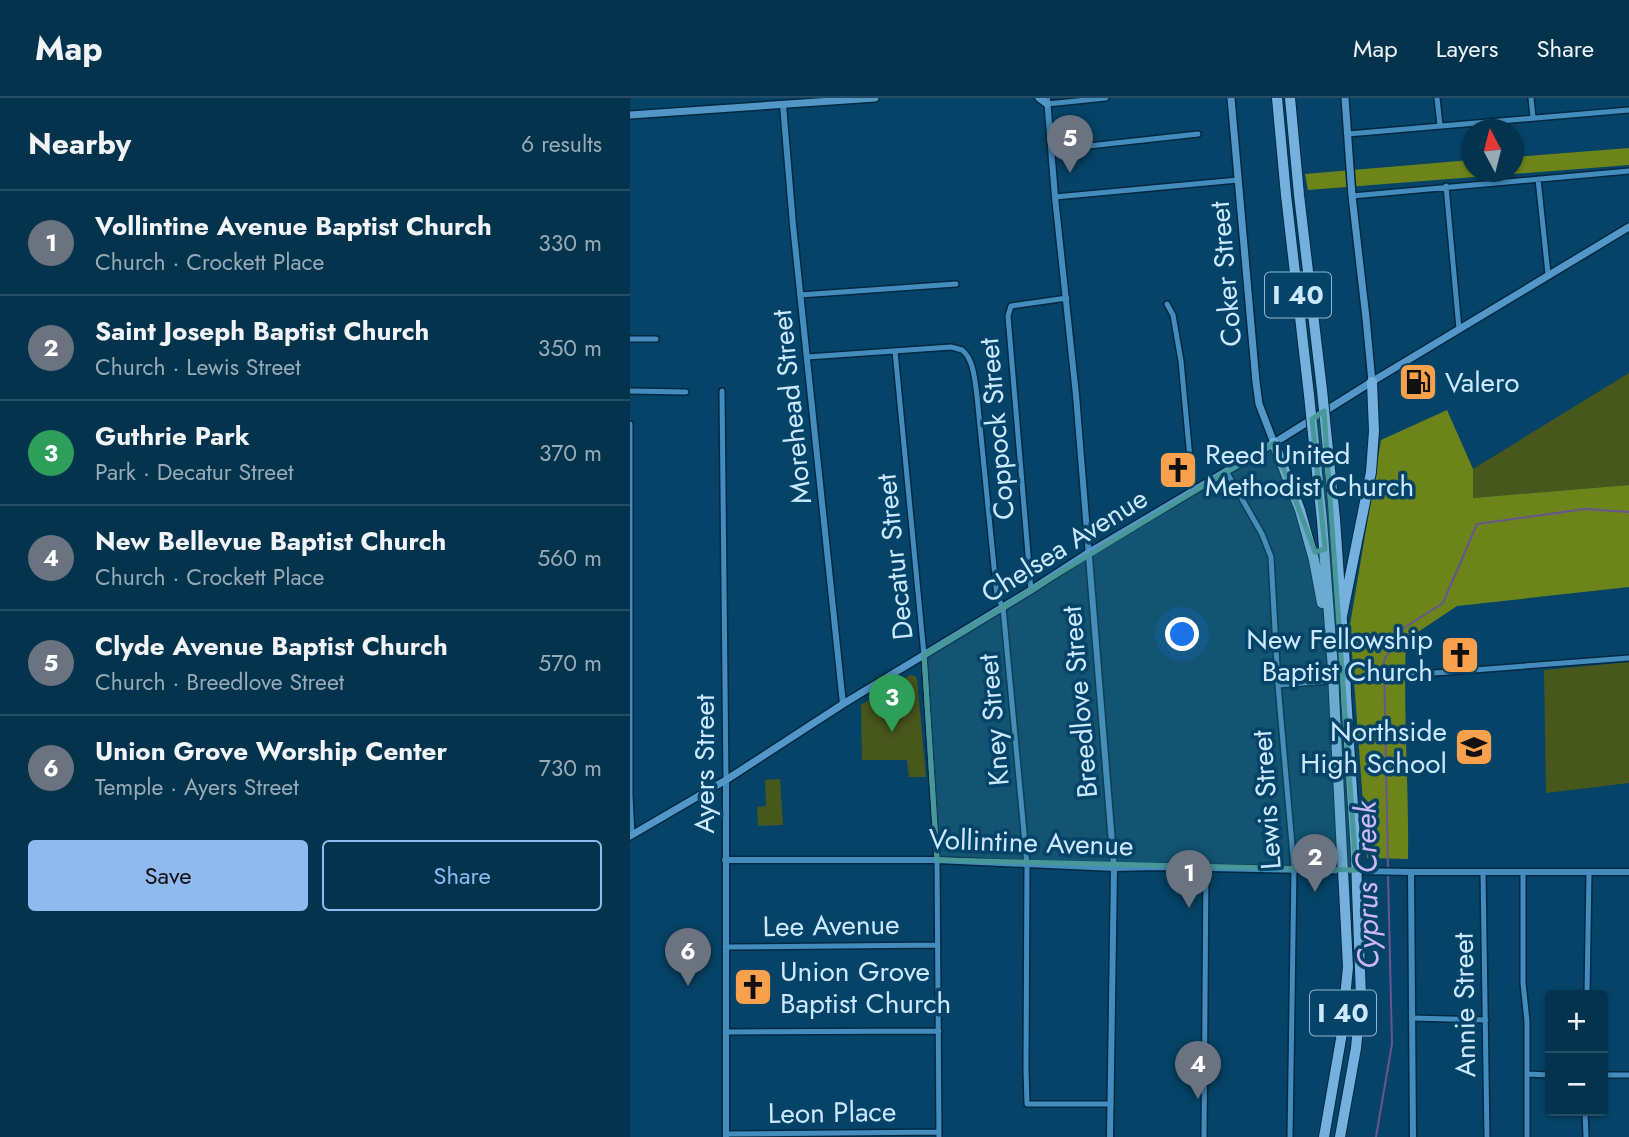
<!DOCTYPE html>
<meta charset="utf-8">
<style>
:root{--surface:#04334e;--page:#123f58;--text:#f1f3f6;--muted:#97aab6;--line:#254e66;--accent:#90b9f0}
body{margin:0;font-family:Jost,sans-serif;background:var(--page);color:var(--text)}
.controls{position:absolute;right:21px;bottom:21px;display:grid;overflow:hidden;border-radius:7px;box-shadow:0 2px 5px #0004}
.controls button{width:63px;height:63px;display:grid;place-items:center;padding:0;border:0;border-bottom:2px solid var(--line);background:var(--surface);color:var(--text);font:35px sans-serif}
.compass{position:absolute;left:831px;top:21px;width:63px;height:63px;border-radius:50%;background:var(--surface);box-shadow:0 2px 5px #0004;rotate:353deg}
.you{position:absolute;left:553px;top:537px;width:24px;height:24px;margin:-18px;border:5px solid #fff;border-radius:50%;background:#1a73e8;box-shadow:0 0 0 10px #1a73e833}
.badge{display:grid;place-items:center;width:46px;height:46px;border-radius:50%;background:var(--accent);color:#fff;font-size:23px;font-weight:700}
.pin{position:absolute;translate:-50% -58px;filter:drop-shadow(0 2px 4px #0008)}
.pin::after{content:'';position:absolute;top:37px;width:24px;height:21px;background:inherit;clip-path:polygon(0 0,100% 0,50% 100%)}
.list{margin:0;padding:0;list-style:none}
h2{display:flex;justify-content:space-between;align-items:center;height:91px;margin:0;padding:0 28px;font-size:30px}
h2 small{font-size:23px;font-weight:400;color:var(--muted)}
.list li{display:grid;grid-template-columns:46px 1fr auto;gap:21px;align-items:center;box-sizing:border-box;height:105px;padding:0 28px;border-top:2px solid var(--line)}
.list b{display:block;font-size:26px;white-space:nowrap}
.list p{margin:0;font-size:23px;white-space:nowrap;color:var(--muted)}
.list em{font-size:23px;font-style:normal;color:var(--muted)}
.actions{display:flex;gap:14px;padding:21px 28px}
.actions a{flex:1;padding:16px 0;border:2px solid var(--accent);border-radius:7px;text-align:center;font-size:24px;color:var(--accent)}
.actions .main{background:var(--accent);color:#111}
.map{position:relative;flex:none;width:999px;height:1039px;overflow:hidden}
header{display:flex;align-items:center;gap:42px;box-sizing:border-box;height:98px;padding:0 35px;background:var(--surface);border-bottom:2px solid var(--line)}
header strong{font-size:33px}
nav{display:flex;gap:38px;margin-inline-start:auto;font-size:24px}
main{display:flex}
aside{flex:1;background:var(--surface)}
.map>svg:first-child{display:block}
.green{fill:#48571c}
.forest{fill:#6d841b}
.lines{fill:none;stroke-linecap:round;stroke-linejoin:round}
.stream{stroke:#675492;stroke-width:2}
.minor-casing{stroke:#012942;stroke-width:8}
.tertiary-casing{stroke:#012942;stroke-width:9}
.secondary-casing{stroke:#012942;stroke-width:10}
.motorway-casing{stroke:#012942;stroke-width:12}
.minor{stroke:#448cbe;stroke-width:5}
.tertiary{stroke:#448cbe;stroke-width:6}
.secondary{stroke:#5397c8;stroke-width:7}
.motorway{stroke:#75b1de;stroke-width:10}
.motorway-bridge-casing{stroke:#012942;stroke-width:12;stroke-linecap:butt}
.motorway-bridge{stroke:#75b1de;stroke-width:10}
.marked{fill:#489899;fill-opacity:0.2;stroke:#489899;stroke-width:5;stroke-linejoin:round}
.labels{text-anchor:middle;stroke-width:7;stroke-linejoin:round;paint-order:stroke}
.shield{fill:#054468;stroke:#90b7d1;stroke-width:2}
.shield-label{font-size:26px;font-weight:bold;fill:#cce8fe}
.street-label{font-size:28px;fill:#cce8fe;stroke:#054468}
.poi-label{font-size:28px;fill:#cce8fe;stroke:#054468;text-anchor:start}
.water-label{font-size:30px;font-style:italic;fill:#d0b7f9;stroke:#054468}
</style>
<header>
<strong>Map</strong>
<nav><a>Map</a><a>Layers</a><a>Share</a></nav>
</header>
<main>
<aside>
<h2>Nearby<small>6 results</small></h2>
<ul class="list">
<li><span class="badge" style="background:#6b7280">1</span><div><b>Vollintine Avenue Baptist Church</b><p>Church · Crockett Place</p></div><em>330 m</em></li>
<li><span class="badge" style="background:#6b7280">2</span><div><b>Saint Joseph Baptist Church</b><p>Church · Lewis Street</p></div><em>350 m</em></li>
<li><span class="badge" style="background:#2e9e5b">3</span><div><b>Guthrie Park</b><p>Park · Decatur Street</p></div><em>370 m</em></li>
<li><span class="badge" style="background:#6b7280">4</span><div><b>New Bellevue Baptist Church</b><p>Church · Crockett Place</p></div><em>560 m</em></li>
<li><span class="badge" style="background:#6b7280">5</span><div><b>Clyde Avenue Baptist Church</b><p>Church · Breedlove Street</p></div><em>570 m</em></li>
<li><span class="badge" style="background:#6b7280">6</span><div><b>Union Grove Worship Center</b><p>Temple · Ayers Street</p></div><em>730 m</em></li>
</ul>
<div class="actions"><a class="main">Save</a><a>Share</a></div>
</aside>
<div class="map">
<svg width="999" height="1039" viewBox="0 0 999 1039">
<rect width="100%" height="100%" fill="#054468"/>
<!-- green -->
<path class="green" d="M999,275V387L843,400V371Z
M999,564V685L916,695L914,572Z
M280,577L285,578L287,581L296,679H279L277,662H232L231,607Z
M150,681L153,727L128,728L127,709L136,708L135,682Z"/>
<!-- forest -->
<path class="forest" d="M999,50V67L678,92L675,76L841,62L842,74H884V59Z
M817,312L843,371V400L999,387V489L827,508L776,542C773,615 779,688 778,761L737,760L720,527L751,342Z"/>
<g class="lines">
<!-- stream -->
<path class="stream" d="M758,770L754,562L774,530L813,505L847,426L955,411L999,414
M746,1039L762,946L758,776"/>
<!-- minor casing -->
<g class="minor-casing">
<path id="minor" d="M807,0L810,27
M901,0L903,19
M417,6L476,0
M718,36L999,12
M422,52L568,36
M908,81L918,176
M816,88L829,231
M722,98L999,73
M425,99L608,82
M170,197L326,186
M537,206L543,217L551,263L563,393
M0,241H26
M265,253L294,557L307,762L309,1039
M177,259L321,249C322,249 332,252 332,252C344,261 345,284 347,298L367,499L373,509L397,767L396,971L397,1006H481
M0,293L56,294
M92,293L96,682
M0,326V697L2,737
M596,373L632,436L641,459L648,587L664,770L660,1039
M401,492L378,218L381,208L437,200
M648,587L999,560
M853,774L857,1039
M893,774V885L897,923V1039
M95,849L308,847
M957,897L959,774
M782,920L856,922
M96,934L309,933
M897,976L920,977
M973,977H999
M955,1013L956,1039
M96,1036L309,1034
M574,1039L576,769"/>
</g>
<!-- tertiary casing -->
<g class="tertiary-casing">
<path id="tertiary" d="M417,0L425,99L446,297L484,770L480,1039
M153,7L163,127L213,606
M96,682V1039
M95,762H307L484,770L528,769L781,774H999
M781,774L783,1039"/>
</g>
<!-- secondary casing -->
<g class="secondary-casing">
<path id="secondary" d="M409,0L417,6
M601,0L626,284L629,306L644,345
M715,0L722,98L736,220L742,284
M0,17L245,0
M0,738L96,682L213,606L401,492L458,455L644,345L743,283L999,129"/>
</g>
<!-- motorway casing -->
<g class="motorway-casing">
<path id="motorway" d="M647,0L656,97L679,297
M660,0L669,97L692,292
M696,332L705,421L715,568
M683,336L692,423L703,571
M644,345L670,412L684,462L692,505
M712,518L741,374L744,333L742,284
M704,597L712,756
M716,597L726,756
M694,1039L711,941L718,869L714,791
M710,1039L726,950L731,899L727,791"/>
</g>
<!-- minor -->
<use href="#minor" class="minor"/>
<!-- tertiary -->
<use href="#tertiary" class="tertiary"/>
<!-- secondary -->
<use href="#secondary" class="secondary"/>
<!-- motorway -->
<use href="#motorway" class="motorway"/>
<!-- motorway-bridge casing -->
<g class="motorway-bridge-casing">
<path id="motorway-bridge" d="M692,292L696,332
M679,297L683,336
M715,568L716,597
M703,571L704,597
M712,756L714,791
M726,756L727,791"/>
</g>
<!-- motorway-bridge -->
<use href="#motorway-bridge" class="motorway-bridge"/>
</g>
<!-- marked area -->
<path class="marked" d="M694,313L726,772L307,762L294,557L644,345L685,454L695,451L682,321Z"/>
<!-- icons -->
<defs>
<g id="fuel-square" transform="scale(2.0125)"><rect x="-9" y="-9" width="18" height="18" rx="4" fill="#f8a04b" stroke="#054468"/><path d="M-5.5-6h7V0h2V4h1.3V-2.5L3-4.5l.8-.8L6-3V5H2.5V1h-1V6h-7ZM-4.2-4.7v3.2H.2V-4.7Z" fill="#111"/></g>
<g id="church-square" transform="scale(2.0125)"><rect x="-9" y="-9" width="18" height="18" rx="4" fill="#f8a04b" stroke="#054468"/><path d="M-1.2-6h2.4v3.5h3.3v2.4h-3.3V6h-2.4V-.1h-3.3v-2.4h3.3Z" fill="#111"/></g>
<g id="school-square" transform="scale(2.0125)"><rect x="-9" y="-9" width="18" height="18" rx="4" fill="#f8a04b" stroke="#054468"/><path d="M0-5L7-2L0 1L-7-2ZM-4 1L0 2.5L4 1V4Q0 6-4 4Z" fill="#111"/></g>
</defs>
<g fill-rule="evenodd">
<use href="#fuel-square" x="788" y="284"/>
<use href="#church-square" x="548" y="372"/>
<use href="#church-square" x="830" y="557"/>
<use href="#school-square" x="844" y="649"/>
<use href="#church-square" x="123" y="889"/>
</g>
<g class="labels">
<!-- shield labels -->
<g class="shield">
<rect x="635" y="174.5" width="66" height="45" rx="5"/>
<rect x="680" y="892.5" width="66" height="45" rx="5"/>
</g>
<g class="shield-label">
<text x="668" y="206">I 40</text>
<text x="713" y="924">I 40</text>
</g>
<!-- street labels -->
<g class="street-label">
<text transform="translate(595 176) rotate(-95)" y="10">Coker Street</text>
<text transform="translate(161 309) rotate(-96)" y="10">Morehead Street</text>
<text transform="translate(366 331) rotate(-95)" y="10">Coppock Street</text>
<text transform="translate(434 447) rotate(-32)" y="10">Chelsea Avenue</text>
<text transform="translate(264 459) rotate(-96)" y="10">Decatur Street</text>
<text transform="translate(449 604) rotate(-95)" y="10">Breedlove Street</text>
<text transform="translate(363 622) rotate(-95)" y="10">Kney Street</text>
<text transform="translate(74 666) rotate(-90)" y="10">Ayers Street</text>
<text transform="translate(636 702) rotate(-94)" y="10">Lewis Street</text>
<text transform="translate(401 744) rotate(2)" y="10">Vollintine Avenue</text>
<text transform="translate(201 827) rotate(-1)" y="10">Lee Avenue</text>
<text transform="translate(834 907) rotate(-91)" y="10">Annie Street</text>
<text transform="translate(202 1014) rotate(-1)" y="10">Leon Place</text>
</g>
<!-- poi labels -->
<g class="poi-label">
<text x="815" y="294">Valero</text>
<text x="575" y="366">Reed United<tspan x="575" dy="32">Methodist Church</tspan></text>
<text x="803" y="551" text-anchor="end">New Fellowship<tspan x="803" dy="32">Baptist Church</tspan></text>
<text x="817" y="643" text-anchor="end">Northside<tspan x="817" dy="32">High School</tspan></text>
<text x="150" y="883">Union Grove<tspan x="150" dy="32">Baptist Church</tspan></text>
</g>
<!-- water labels -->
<g class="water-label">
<text transform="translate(737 787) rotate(-91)" y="10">Cyprus Creek</text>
</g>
</g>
</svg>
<div class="controls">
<button>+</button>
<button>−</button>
</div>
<svg class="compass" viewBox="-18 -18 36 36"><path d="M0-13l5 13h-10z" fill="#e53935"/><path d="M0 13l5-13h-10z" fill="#97aab6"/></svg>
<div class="you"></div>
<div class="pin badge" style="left:559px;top:810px;background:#6b7280">1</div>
<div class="pin badge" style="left:685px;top:794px;background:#6b7280">2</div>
<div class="pin badge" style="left:262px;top:634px;background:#2e9e5b">3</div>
<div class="pin badge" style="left:568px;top:1001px;background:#6b7280">4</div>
<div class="pin badge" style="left:440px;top:75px;background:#6b7280">5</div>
<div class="pin badge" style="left:58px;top:888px;background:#6b7280">6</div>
</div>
</main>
